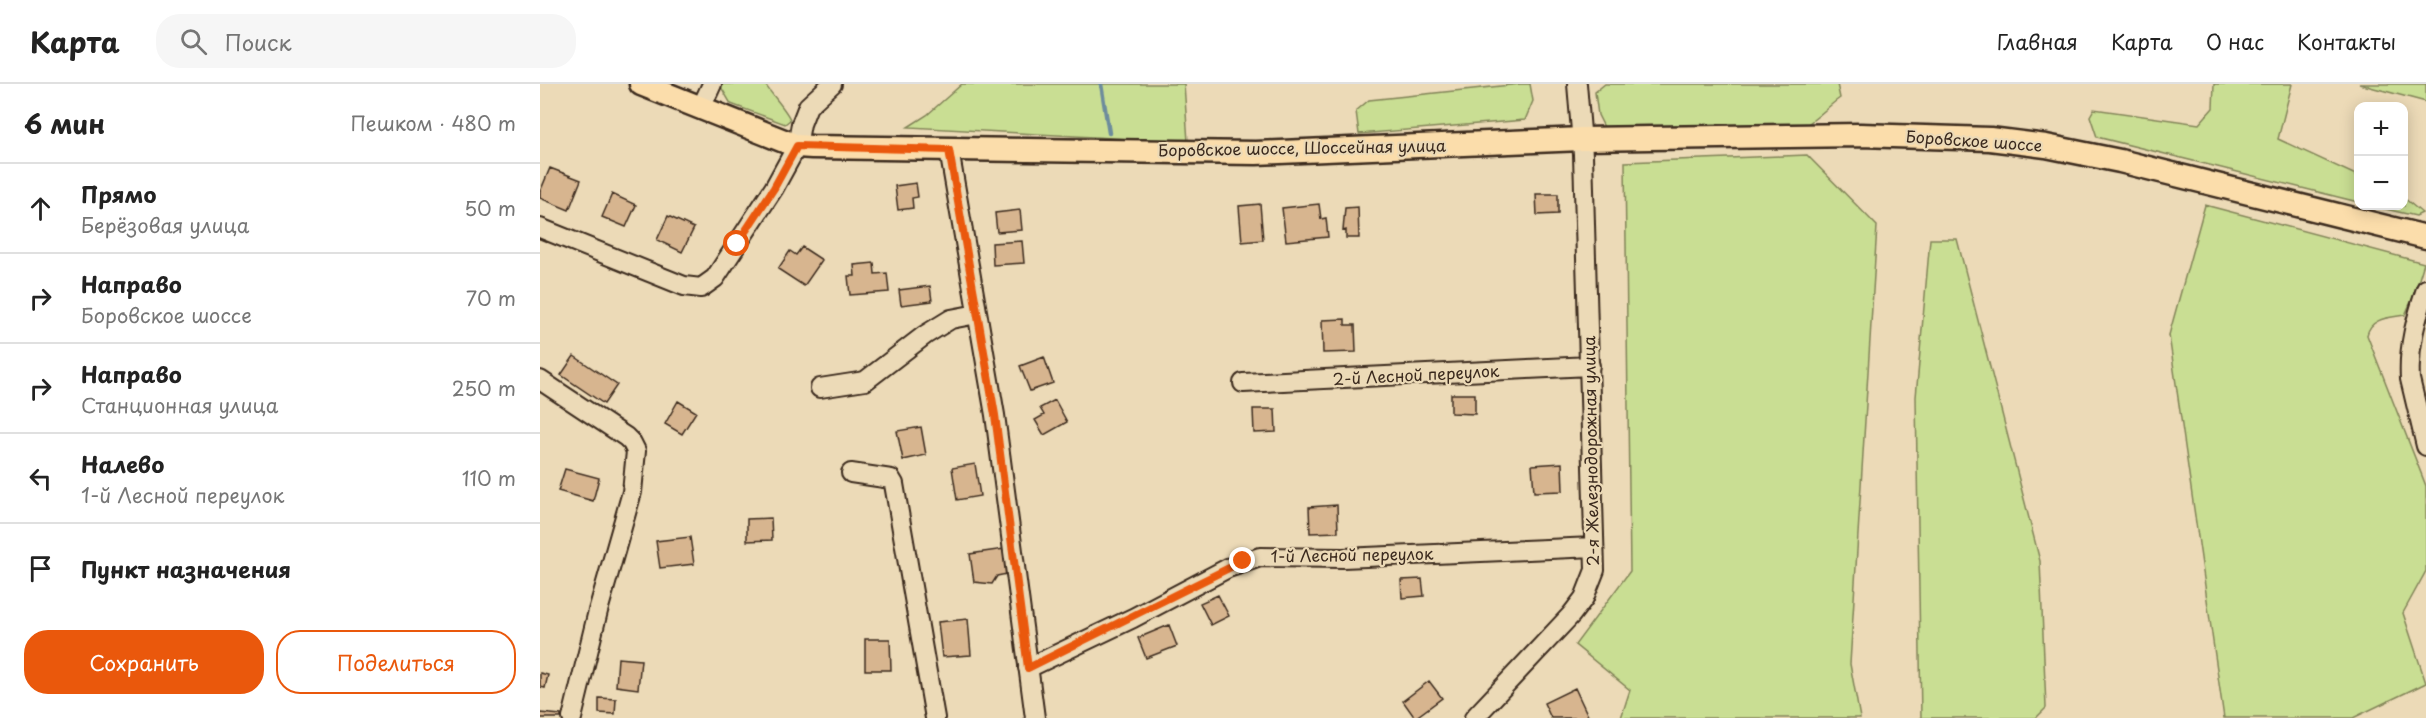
<!DOCTYPE html>
<html lang="ru">
<meta charset="utf-8">
<style>
:root{--surface:#fff;--page:#f6f6f6;--text:#222;--muted:#767676;--line:#e0e0e0;--accent:#ea580c}
body{margin:0;font-family:"Playpen Sans",sans-serif;background:var(--page);color:var(--text)}
.controls{position:absolute;right:18px;top:18px;display:grid;overflow:hidden;border-radius:12px;box-shadow:0 3px 15px #0003}
.controls button{width:54px;height:54px;display:grid;place-items:center;padding:0;border:0;border-bottom:2px solid var(--line);background:var(--surface);color:var(--text);font:30px sans-serif}
.stop{position:absolute;width:18px;height:18px;margin:-14px;border:4px solid #ea580c;border-radius:50%;background:#fff}
.stop.end{background:#ea580c;border-color:#fff;box-shadow:0 2px 6px #0008}
.list{margin:0;padding:0;list-style:none}
h2{display:flex;justify-content:space-between;align-items:center;height:78px;margin:0;padding:0 24px;font-size:26px}
h2 small{font-size:20px;font-weight:400;color:var(--muted)}
.list li{display:grid;grid-template-columns:39px 1fr auto;gap:18px;align-items:center;box-sizing:border-box;height:90px;padding:0 24px;border-top:2px solid var(--line)}
.list b{display:block;font-size:22px;white-space:nowrap}
.list p{margin:0;font-size:20px;white-space:nowrap;color:var(--muted)}
.list em{font-size:20px;font-style:normal;color:var(--muted)}
.actions{display:flex;gap:12px;padding:18px 24px}
.actions a{flex:1;padding:14px 0;border:2px solid var(--accent);border-radius:24px;text-align:center;font-size:21px;color:var(--accent)}
.actions .main{background:var(--accent);color:#fff}
.icon{flex:none;width:33px;height:33px;fill:none;stroke:currentColor;stroke-width:2;stroke-linecap:round;stroke-linejoin:round}
.map{position:relative;flex:none;width:1886px;height:634px;overflow:hidden}
header{display:flex;align-items:center;gap:36px;box-sizing:border-box;height:84px;padding:0 30px;background:var(--surface);border-bottom:2px solid var(--line)}
header strong{font-size:28px}
nav{display:flex;gap:33px;margin-inline-start:auto;font-size:21px}
.search{width:420px;height:54px;background:var(--page);display:flex;align-items:center;gap:15px;box-sizing:border-box;padding:0 21px;border-radius:24px;color:var(--muted);font-size:22px}
main{display:flex}
aside{flex:1;background:var(--surface)}
.map>svg:first-child{display:block}
.green{fill:#c9de93;stroke:#828458;stroke-width:1.5}
.lines{fill:none;stroke-linecap:round;stroke-linejoin:round}
.stream{stroke:#6d8c9c;stroke-width:4.5}
.building{fill:#d7b58f;stroke:#3b2a1e;stroke-width:1.5}
.minor-casing{stroke:#3b2a1e;stroke-width:22}
.major-casing{stroke:#3b2a1e;stroke-width:27}
.minor{stroke:#ecdab7;stroke-width:18}
.major{stroke:#fbddab;stroke-width:22}
.route{stroke:#ea580c;stroke-width:8}
.labels{text-anchor:middle;stroke-width:4.5;stroke-linejoin:round;paint-order:stroke}
.street-label{font-size:16px;fill:#3b2a1e;stroke:#ecdab7}
</style>
<header>
<strong>Карта</strong>
<div class="search"><svg class="icon" aria-label="search" viewBox="0 0 24 24"><circle cx="10" cy="10" r="6"/><path d="M15 15l6 6"/></svg>Поиск</div>
<nav><a>Главная</a><a>Карта</a><a>О нас</a><a>Контакты</a></nav>
</header>
<main>
<aside>
<h2>6 мин<small>Пешком · 480 m</small></h2>
<ul class="list">
<li><svg class="icon" aria-label="ahead" viewBox="0 0 24 24"><path d="M12 20V5M6 11l6-6 6 6"/></svg><div><b>Прямо</b><p>Берёзовая улица</p></div><em>50 m</em></li>
<li><svg class="icon" aria-label="right" viewBox="0 0 24 24"><path d="M7 20v-9h11M14 6l5 5-5 5"/></svg><div><b>Направо</b><p>Боровское шоссе</p></div><em>70 m</em></li>
<li><svg class="icon" aria-label="right" viewBox="0 0 24 24"><path d="M7 20v-9h11M14 6l5 5-5 5"/></svg><div><b>Направо</b><p>Станционная улица</p></div><em>250 m</em></li>
<li><svg class="icon" aria-label="left" viewBox="0 0 24 24"><path d="M17 20v-9H6M10 6l-5 5 5 5"/></svg><div><b>Налево</b><p>1-й Лесной переулок</p></div><em>110 m</em></li>
<li><svg class="icon" aria-label="arrive" viewBox="0 0 24 24"><path d="M6 21V4h12l-3 4 3 4H6"/></svg><div><b>Пункт назначения</b></div></li>
</ul>
<div class="actions"><a class="main">Сохранить</a><a>Поделиться</a></div>
</aside>
<div class="map">
<svg width="1886" height="634" viewBox="0 0 1886 634">
<rect width="100%" height="100%" fill="#ecdab7"/>
<filter id="ink" filterUnits="userSpaceOnUse"><feTurbulence type="fractalNoise" baseFrequency=".0167" numOctaves="2"/><feDisplacementMap in="SourceGraphic" scale="12" xChannelSelector="R" yChannelSelector="G"/><feConvolveMatrix kernelMatrix="1 2 1 2 8 2 1 2 1" color-interpolation-filters="sRGB"/></filter>
<g filter="url(#ink)">
<!-- green -->
<path class="green" d="M182,0H225C230,9 249,29 250,36L245,40L191,20L181,3Z
M422,0H644L648,58L368,43L387,31Z
M980,0H990L993,17L985,36L819,50L816,27L829,16Z
M1065,0H1297L1300,14C1287,23 1277,35 1264,42L1065,45L1058,31L1055,8Z
M1674,0H1752L1738,55L1818,92V118L1557,53L1550,32L1554,25L1659,40L1673,24Z
M1819,0H1886V18Z
M1267,71L1337,142L1310,580L1320,634H1081L1090,606L1035,561L1090,487L1085,78Z
M1864,114L1882,129L1876,132L1832,122H1864Z
M1665,121L1884,179L1874,211L1865,231C1850,234 1831,233 1827,251L1886,402V487L1863,529L1886,599L1813,634H1684L1629,251Z
M1390,155H1417L1500,477L1506,624L1496,634H1381L1376,313Z"/>
<g class="lines">
<!-- stream -->
<path class="stream" d="M561,0L569,49"/>
</g>
<!-- building -->
<path class="building" d="M10,84L41,96L29,126L0,114V108Z
M376,99L378,113L372,114L373,124L358,126L355,102Z
M72,110L96,121L86,143L62,133Z
M996,110H1018V130L997,131Z
M720,120L723,156L702,158L699,122Z
M779,120L781,135L786,134L788,153L746,157L742,124Z
M818,123L819,154H806V146L803,147L805,124Z
M480,126L482,146L457,148L455,129Z
M128,132L154,144L142,168L117,156Z
M482,157L484,179L453,181L452,159Z
M262,163L282,176L264,202L238,185L250,167L256,171Z
M334,179L335,190L347,189L349,208L310,211L308,192H315L314,181Z
M390,202L392,217L361,221L359,206Z
M805,235V241H815L816,268L783,269L782,236Z
M34,272L77,301L64,320L21,291Z
M504,273L513,299L490,307L480,282Z
M911,310H935V330L911,329Z
M515,316L527,338L504,351L495,336L504,331L500,324Z
M138,317L156,328L142,350L125,340Z
M713,325H735L736,348L714,349Z
M381,343L386,371L363,376L357,347Z
M1022,379L1023,407L994,408L992,381Z
M435,380L440,412L417,416L412,384Z
M25,385L59,394L53,417L18,407Z
M797,421L798,448L770,449L769,423Z
M231,434L232,456L207,457V435Z
M150,453L154,480L120,484L116,457Z
M471,464L473,480L465,481L467,490L457,492L452,500L434,498L430,470Z
M882,495L884,512L862,514L861,496Z
M678,511L689,532L671,541L660,519Z
M428,535L431,571L402,573L398,538Z
M629,541L637,562L606,574L598,554Z
M325,555H350L351,586H325Z
M78,574L101,576L98,605L76,602Z
M0,589L8,591L5,604L0,603Z
M889,597L902,614L875,634L863,617Z
M1035,604L1049,634H1011L1004,619Z
M59,614L76,615L75,630L59,629Z
M0,629L21,631V634H0Z"/>
<g class="lines">
<!-- minor casing -->
<g class="minor-casing">
<path id="minor" d="M161,24L172,0
M409,66L455,331L495,634
M0,144L144,202L161,204L175,194L234,104L257,62L261,40L268,22L292,0
M1886,205C1876,236 1868,261 1870,295L1886,362
M0,296L86,353L92,359L96,367L92,408L58,527L32,634
M703,299L1050,282
M280,304L325,297L385,251L411,235L437,230
M311,389L351,395L354,400L395,634
M488,584L593,534L688,484L720,473L803,474L1054,463
M934,634L1031,531L1044,514L1055,486L1043,71L1037,0"/>
</g>
<!-- major casing -->
<g class="major-casing">
<path id="major" d="M101,0L244,57L257,62L272,63L716,69L1042,55L1320,51L1450,55L1506,62L1580,77L1886,153"/>
</g>
<!-- minor -->
<use href="#minor" class="minor"/>
<!-- major -->
<use href="#major" class="major"/>
</g>
</g>
<g class="lines" filter="url(#ink)">
<!-- route -->
<path class="route" d="M197,160L234,104L257,62L409,66L455,331L488,584L703,477"/>
</g>
<g class="labels">
<!-- street labels -->
<g class="street-label">
<text transform="translate(1434 57) rotate(4)" y="6">Боровское шоссе</text>
<text transform="translate(762 64) rotate(-1)" y="6">Боровское шоссе, Шоссейная улица</text>
<text transform="translate(876 291) rotate(-3)" y="6">2-й Лесной переулок</text>
<text transform="translate(1051 367) rotate(-91)" y="6">2-я Железнодорожная улица</text>
<text transform="translate(812 471) rotate(-1)" y="6">1-й Лесной переулок</text>
</g>
</g>
</svg>
<div class="controls">
<button>+</button>
<button>−</button>
</div>
<div class="stop" style="left:197px;top:160px"></div>
<div class="stop end" style="left:703px;top:477px"></div>
</div>
</main>
